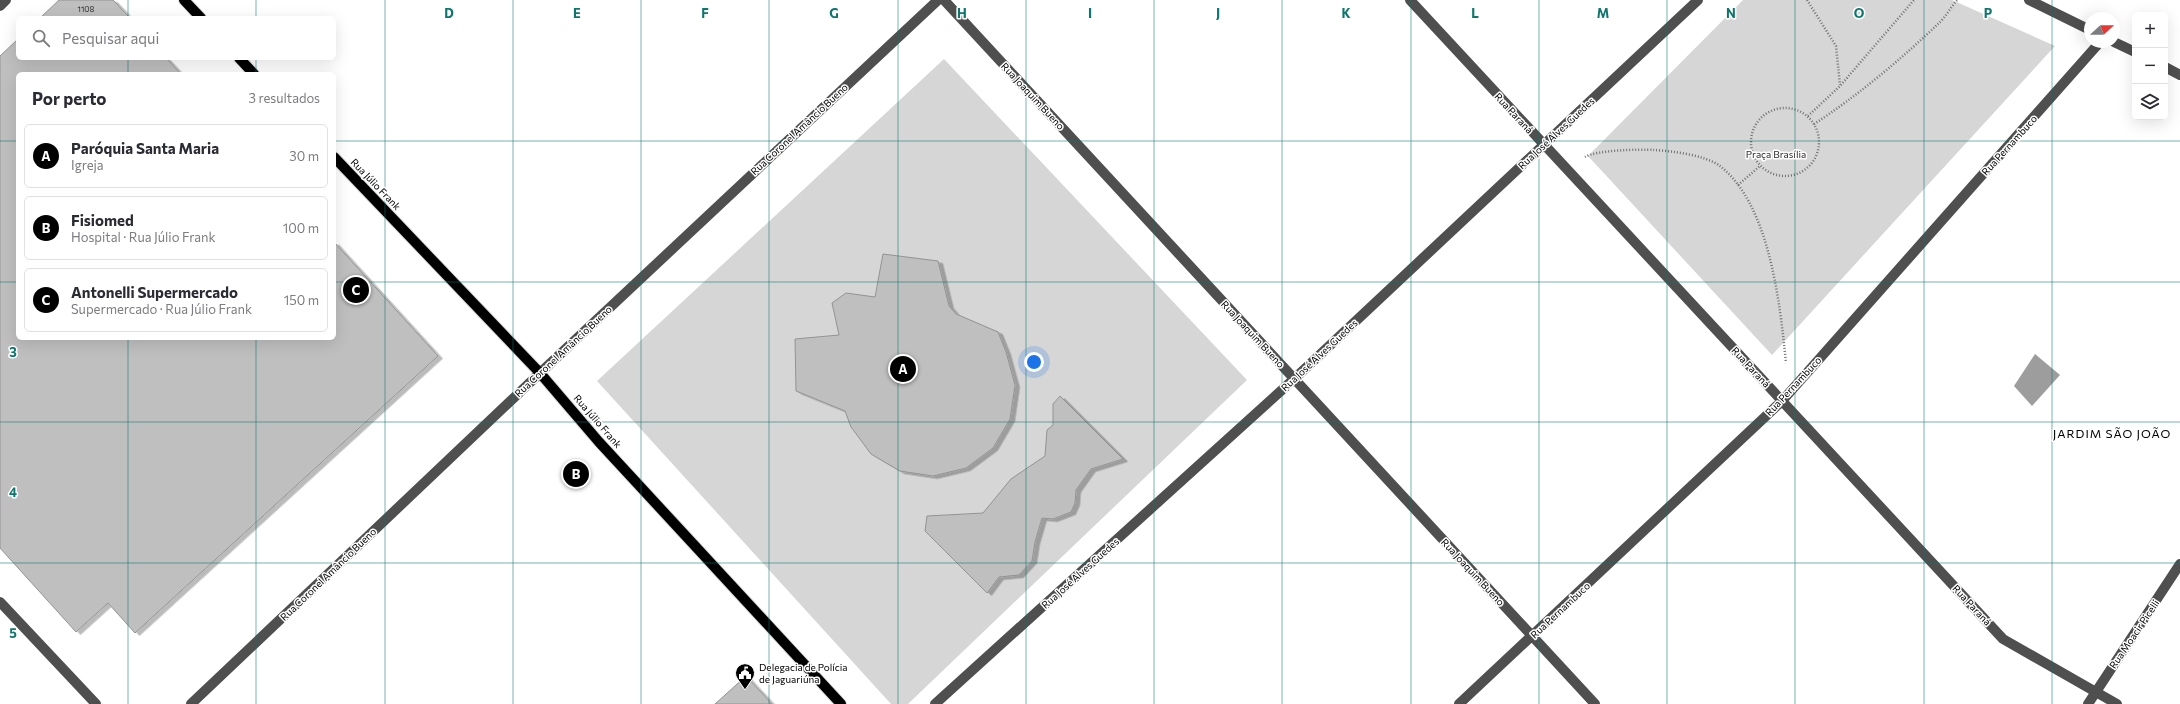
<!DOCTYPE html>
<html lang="pt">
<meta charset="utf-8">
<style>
:root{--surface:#fff;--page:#f7f7f7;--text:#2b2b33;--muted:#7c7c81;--line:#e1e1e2;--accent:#000}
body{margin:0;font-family:Commissioner,sans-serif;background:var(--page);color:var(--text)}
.controls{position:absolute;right:12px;top:12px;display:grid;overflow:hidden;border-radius:6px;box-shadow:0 4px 16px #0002}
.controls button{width:36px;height:36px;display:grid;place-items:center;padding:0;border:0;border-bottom:1px solid var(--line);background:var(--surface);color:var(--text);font:20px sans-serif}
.compass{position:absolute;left:2084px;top:12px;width:36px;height:36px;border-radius:50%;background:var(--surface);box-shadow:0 4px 16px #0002;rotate:69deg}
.you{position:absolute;left:1034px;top:362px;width:14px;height:14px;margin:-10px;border:3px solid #fff;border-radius:50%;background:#1a73e8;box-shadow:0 0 0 6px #1a73e833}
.badge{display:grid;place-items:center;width:26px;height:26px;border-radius:50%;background:var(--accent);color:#fff;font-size:13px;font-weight:700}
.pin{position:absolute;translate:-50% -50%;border:2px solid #fff;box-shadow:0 1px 4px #0006}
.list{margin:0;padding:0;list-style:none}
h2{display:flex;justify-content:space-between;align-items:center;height:52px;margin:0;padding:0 16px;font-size:17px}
h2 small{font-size:13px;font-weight:400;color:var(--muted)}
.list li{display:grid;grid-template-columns:26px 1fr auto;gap:12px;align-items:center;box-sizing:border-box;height:64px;margin:0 8px 8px;padding:0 8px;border:1px solid var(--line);border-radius:6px}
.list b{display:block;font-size:15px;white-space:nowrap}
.list p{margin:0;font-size:13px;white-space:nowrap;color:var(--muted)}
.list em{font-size:13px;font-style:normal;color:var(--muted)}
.icon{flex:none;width:22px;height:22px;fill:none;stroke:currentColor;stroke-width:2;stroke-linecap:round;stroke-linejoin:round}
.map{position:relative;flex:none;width:2180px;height:704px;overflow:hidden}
.search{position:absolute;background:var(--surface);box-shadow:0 4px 16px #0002;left:16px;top:16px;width:320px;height:44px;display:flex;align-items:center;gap:10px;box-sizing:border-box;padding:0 14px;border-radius:6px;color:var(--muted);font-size:15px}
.panel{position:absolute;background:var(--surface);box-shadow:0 4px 16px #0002;left:16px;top:72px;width:320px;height:268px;border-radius:6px}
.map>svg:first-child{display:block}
.green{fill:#d6d6d6}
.water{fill:#9d9d9d}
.building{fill:#bfbfbf;stroke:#939393;filter:url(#shadow)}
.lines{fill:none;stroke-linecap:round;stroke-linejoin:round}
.major-casing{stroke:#dbdbdb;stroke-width:12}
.path{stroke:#717171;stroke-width:2.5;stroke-dasharray:1 2;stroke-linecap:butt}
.minor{stroke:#4f4f4f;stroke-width:10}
.major{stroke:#000;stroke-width:10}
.grid{fill:none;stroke:#0f766e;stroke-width:1;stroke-opacity:0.55}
.labels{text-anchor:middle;stroke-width:3;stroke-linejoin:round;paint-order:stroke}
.number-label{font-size:8px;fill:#303030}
.street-label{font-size:10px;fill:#000;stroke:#fff}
.park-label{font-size:10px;fill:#2d2d2d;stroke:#fff}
.poi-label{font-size:10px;fill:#000;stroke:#fff;text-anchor:start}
.quarter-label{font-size:12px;letter-spacing:1px;fill:#000;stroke:#fff}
.grid-label{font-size:13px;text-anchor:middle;font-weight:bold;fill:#0f766e;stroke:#fff;stroke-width:3;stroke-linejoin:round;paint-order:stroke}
</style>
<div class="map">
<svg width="2180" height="704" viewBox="0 0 2180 704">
<defs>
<filter id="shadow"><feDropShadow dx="4.5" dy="2.5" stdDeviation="0" flood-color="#0004"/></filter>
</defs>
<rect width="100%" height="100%" fill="#fff"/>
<!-- green -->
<path class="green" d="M1743,0H1952L2055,46L1772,355L1588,156Z
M944,59L1247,380L908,704H891L597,381Z"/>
<!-- water -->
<path class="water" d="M2035,354L2060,375L2032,406L2014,386Z"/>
<!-- building -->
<path class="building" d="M59,0H113L130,18H40Z
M18,39V58H166L181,74H18V338H334V242L438,356L135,633L108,603L76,632L0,548V56Z
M883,254L938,261L949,306L956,314L998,332L1006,352L1015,385L1010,419L993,448L966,468L933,476L900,471L871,454L851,427L845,411L796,391L795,339L839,335L832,303L846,293L875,297Z
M1060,396L1123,459L1091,469L1076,490L1075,503L1071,512L1053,519L1042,518L1035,542L1032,561L1019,575L999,577L987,593L925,531L927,516L983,513L1011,479L1045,456L1047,430L1053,425V404Z
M746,676L772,704H715Z"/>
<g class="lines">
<!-- major casing -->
<g class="major-casing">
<path id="major" d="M184,0L201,18
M239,58L254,74
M334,157L540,373L599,442L841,704"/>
</g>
<!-- path -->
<path class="path" d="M1807,0L1836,46L1840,85
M1751 142a34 34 0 1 1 68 0a34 34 0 1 1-68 0Z
M1808,116L1840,86L1914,0
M1814,124C1855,98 1905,56 1940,22C1947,15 1951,7 1957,0
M1585,157C1596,150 1640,149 1654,150C1672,151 1705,155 1720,166C1770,205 1780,304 1786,363
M1738,185L1760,166"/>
<!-- minor -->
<path class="minor" d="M944,0L1595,704
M1410,0L2003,639L2117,704
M2029,0L2090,30
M0,6L6,0
M2114,42L2135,52
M2165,67L2180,75
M0,602L96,704
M191,704L540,373L938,0
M935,704L1294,379L1698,0
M1459,704L1782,401L2100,42
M2088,704L2180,564"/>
<!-- major -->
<use href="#major" class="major"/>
</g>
<!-- grid -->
<path class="grid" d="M128,0V18M256,0V18M385,0V704M513,0V704M641,0V704M769,0V704M898,0V704M1026,0V704M1154,0V704M1282,0V704M1411,0V704M1539,0V704M1667,0V704M1795,0V704M1924,0V704M2052,0V704M128,58V74M256,58V74M0,141H18M334,141H2180M0,282H18M334,282H2180M128,338V704M256,338V704M0,422H2180M0,563H2180"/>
<!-- icons -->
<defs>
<g id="civic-pin" transform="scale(1)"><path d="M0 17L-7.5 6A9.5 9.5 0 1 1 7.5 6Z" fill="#000" stroke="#fff"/><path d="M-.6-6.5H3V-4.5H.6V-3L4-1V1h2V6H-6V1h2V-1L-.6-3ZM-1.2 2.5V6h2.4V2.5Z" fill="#fff"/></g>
</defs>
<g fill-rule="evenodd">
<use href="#civic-pin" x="745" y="673"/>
</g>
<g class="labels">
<!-- number labels -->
<g class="number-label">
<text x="86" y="12">1108</text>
</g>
<!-- street labels -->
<g class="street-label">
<text transform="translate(1033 96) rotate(47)" y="4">Rua Joaquim Bueno</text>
<text transform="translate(1514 113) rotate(47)" y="4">Rua Paraná</text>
<text transform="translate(799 129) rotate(-43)" y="4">Rua Coronel Amâncio Bueno</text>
<text transform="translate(1556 133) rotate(-43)" y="4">Rua José Alves Guedes</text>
<text transform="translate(2009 145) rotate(-48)" y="4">Rua Pernambuco</text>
<text transform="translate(376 184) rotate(46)" y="4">Rua Júlio Frank</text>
<text transform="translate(1253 334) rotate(47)" y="4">Rua Joaquim Bueno</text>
<text transform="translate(563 351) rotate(-43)" y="4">Rua Coronel Amâncio Bueno</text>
<text transform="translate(1319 355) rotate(-43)" y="4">Rua José Alves Guedes</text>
<text transform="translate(1751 367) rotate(47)" y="4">Rua Paraná</text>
<text transform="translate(1793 386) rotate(-47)" y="4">Rua Pernambuco</text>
<text transform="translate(598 421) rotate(49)" y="4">Rua Júlio Frank</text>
<text transform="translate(1473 572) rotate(47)" y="4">Rua Joaquim Bueno</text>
<text transform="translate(1080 573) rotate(-42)" y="4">Rua José Alves Guedes</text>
<text transform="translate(328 574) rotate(-44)" y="4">Rua Coronel Amâncio Bueno</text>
<text transform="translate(1972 605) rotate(47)" y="4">Rua Paraná</text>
<text transform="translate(1560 610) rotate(-43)" y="4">Rua Pernambuco</text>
<text transform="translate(2134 634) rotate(-56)" y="4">Rua Moacir Picelli</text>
</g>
<!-- park labels -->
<g class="park-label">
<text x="1776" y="158">Praça Brasília</text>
</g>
<!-- poi labels -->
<g class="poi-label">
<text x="759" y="671">Delegacia de Polícia<tspan x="759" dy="12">de Jaguariúna</tspan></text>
</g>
<!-- quarter labels -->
<g class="quarter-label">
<text x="2112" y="438">JARDIM SÃO JOÃO</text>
</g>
</g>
<g class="grid-label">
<text x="449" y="18">D</text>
<text x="577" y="18">E</text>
<text x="705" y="18">F</text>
<text x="834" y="18">G</text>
<text x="962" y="18">H</text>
<text x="1090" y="18">I</text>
<text x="1218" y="18">J</text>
<text x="1346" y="18">K</text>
<text x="1475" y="18">L</text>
<text x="1603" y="18">M</text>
<text x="1731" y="18">N</text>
<text x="1859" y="18">O</text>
<text x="1988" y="18">P</text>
<text x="13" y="357">3</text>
<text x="13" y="497">4</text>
<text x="13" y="638">5</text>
</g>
</svg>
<div class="controls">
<button>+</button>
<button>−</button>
<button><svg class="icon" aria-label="layers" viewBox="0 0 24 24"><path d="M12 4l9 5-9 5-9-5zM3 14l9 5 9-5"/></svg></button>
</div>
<svg class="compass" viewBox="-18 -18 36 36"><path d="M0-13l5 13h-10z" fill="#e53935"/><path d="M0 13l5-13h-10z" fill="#7c7c81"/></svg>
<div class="you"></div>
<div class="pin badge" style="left:903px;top:369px">A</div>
<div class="pin badge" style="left:576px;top:474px">B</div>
<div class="pin badge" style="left:356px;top:290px">C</div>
<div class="search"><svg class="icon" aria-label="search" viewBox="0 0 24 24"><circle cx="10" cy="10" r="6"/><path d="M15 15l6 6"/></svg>Pesquisar aqui</div>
<section class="panel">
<h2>Por perto<small>3 resultados</small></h2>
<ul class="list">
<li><span class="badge">A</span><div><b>Paróquia Santa Maria</b><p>Igreja</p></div><em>30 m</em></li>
<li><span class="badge">B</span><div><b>Fisiomed</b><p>Hospital · Rua Júlio Frank</p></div><em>100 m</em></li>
<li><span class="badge">C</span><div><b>Antonelli Supermercado</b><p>Supermercado · Rua Júlio Frank</p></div><em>150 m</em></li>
</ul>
</section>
</div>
